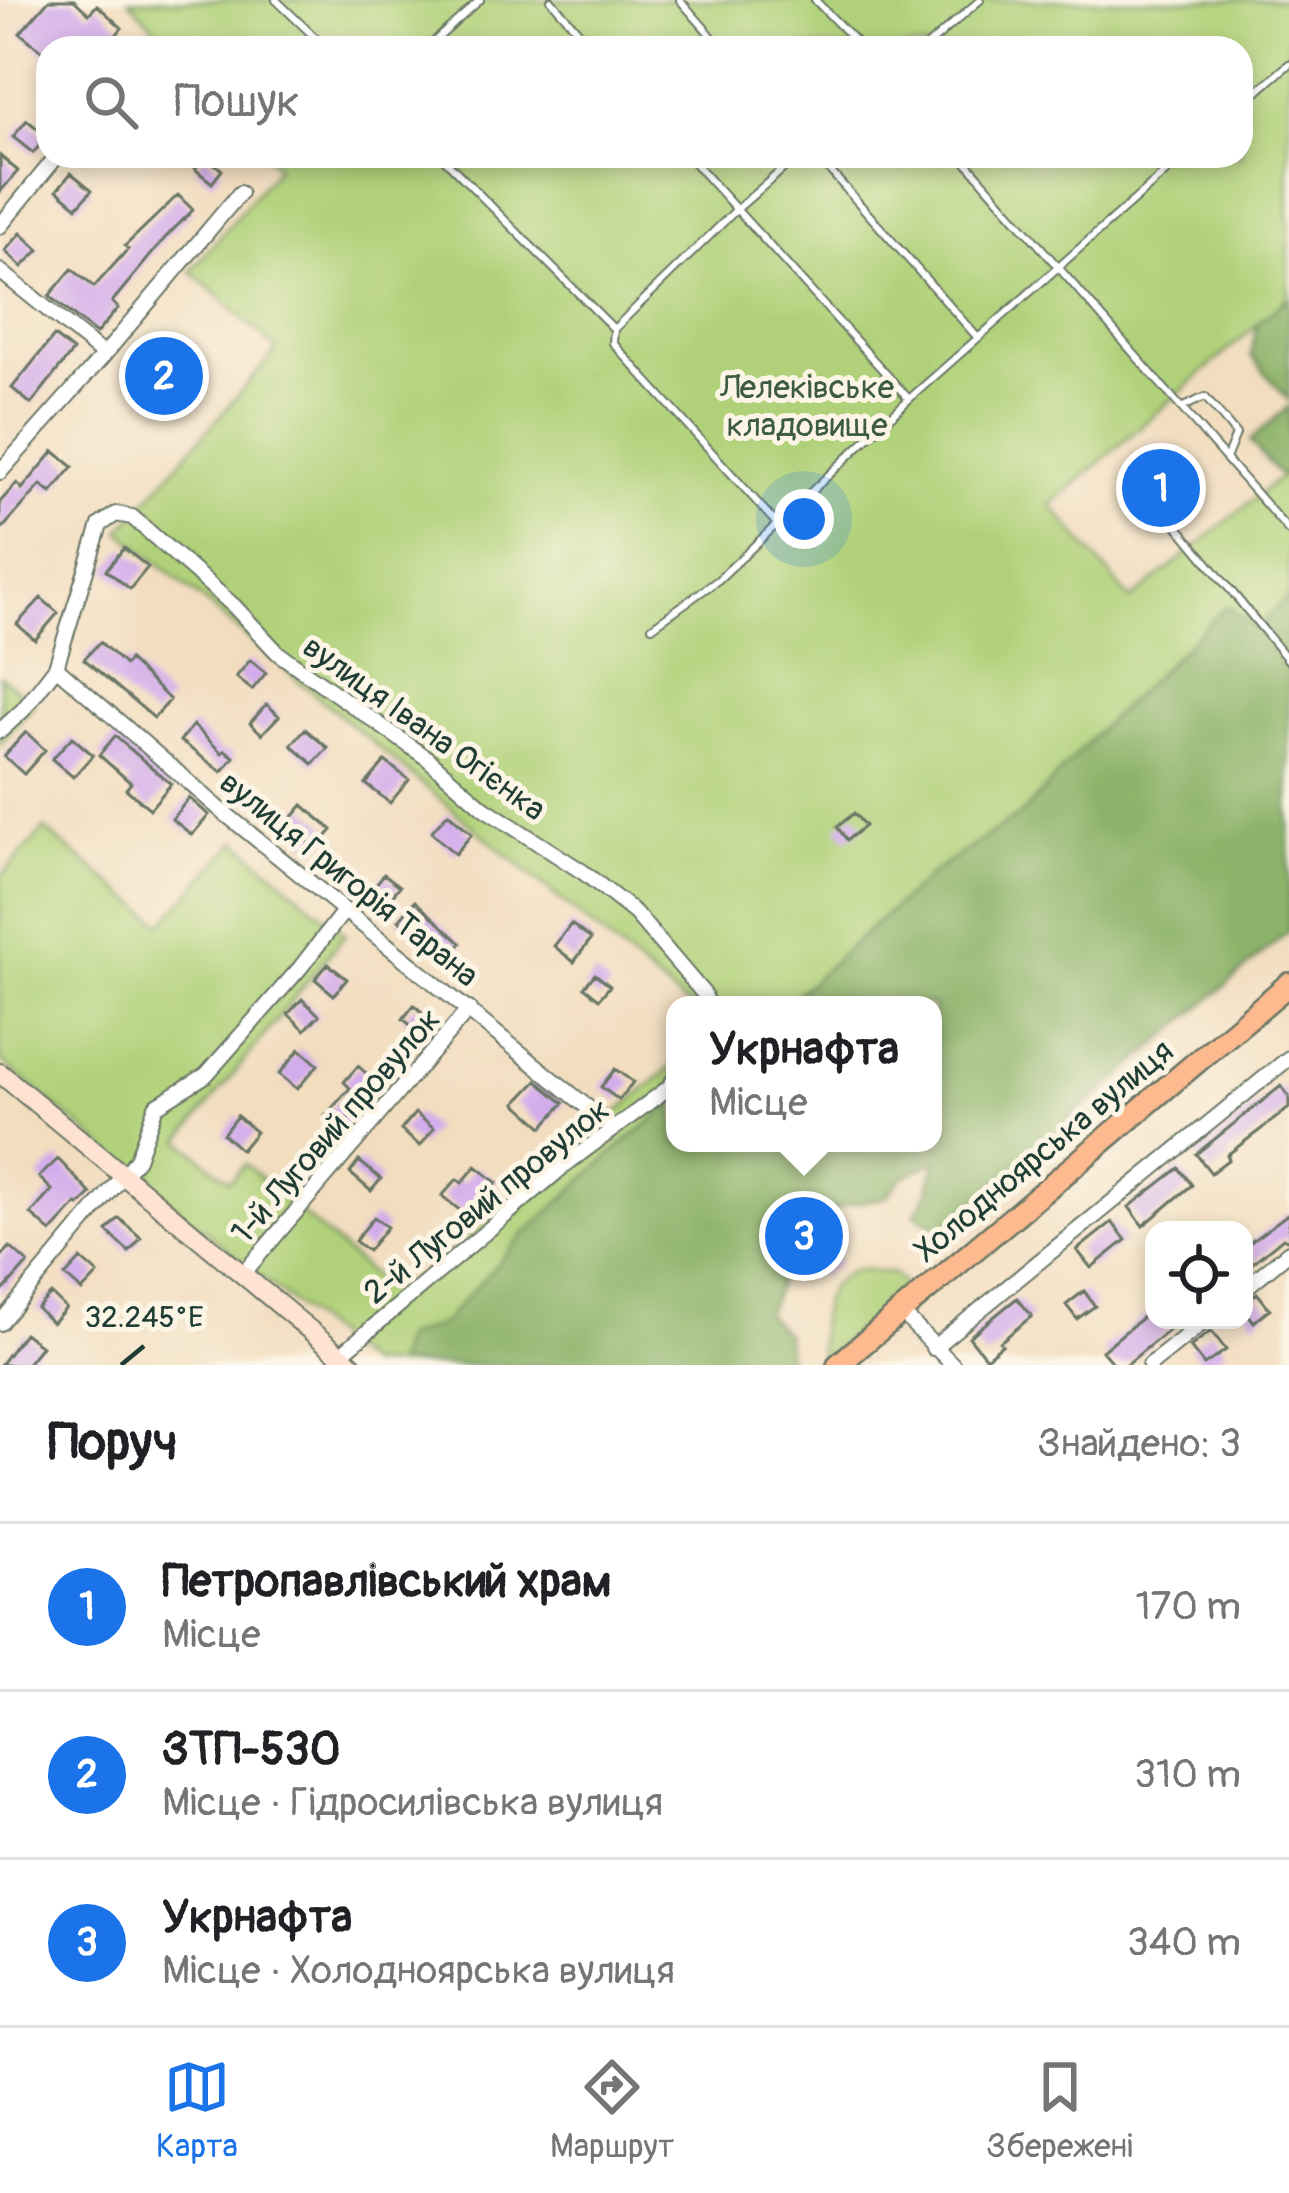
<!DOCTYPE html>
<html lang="uk">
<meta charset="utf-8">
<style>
:root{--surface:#fff;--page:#f6f6f6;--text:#202124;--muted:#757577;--line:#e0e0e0;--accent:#1a73e8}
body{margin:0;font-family:Pangolin,sans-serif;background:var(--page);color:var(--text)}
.controls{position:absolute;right:36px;bottom:36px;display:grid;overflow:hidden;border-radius:24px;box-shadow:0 6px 18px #0003}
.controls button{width:108px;height:108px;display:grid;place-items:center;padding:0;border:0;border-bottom:3px solid var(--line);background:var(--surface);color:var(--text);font:60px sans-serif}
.you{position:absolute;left:804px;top:519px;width:42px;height:42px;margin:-30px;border:9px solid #fff;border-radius:50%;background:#1a73e8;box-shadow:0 0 0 18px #1a73e833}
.badge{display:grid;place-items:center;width:78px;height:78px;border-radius:50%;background:var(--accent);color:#fff;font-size:39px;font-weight:700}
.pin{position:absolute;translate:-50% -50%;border:6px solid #fff;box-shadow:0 3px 12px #0006}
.popup{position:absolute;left:666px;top:996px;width:276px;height:156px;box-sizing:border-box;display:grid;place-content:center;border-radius:24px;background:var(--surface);filter:drop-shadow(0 3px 9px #0005);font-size:39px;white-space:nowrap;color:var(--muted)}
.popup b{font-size:45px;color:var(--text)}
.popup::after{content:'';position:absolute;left:50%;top:100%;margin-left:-24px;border:24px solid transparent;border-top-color:var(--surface)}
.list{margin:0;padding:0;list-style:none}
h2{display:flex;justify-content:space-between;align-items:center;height:156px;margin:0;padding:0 48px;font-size:51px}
h2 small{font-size:39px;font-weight:400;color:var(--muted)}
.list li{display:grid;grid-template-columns:78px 1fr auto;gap:36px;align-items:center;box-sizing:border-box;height:168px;padding:0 48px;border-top:3px solid var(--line)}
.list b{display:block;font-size:45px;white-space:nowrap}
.list p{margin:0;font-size:39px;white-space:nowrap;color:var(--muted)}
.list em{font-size:39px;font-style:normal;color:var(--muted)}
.icon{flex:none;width:66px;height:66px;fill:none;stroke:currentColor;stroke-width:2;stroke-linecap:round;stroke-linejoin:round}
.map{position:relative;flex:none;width:1289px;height:1365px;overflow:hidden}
.search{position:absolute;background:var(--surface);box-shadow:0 6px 18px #0003;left:36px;right:36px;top:36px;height:132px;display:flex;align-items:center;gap:30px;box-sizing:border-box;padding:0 42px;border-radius:36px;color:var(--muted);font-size:45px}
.sheet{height:660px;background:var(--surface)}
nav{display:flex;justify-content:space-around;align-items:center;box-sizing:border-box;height:168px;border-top:3px solid var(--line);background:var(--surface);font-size:33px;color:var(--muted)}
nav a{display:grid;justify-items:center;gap:6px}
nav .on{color:var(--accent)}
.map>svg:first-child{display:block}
.green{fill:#b0d179;stroke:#688756;stroke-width:3}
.forest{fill:#8cb369;stroke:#56784e;stroke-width:3}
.building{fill:#d3aceb}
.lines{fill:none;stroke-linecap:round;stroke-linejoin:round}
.lane-casing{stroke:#697565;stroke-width:10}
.street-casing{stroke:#697565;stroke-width:18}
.secondary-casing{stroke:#697565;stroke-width:22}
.primary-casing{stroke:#697565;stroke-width:26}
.lane{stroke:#fff;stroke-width:6}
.street{stroke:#fff;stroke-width:14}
.secondary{stroke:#fee3d2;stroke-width:18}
.primary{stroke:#fcba8e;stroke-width:21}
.ticks{fill:none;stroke:#1f3d34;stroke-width:4.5}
.labels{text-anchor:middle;stroke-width:10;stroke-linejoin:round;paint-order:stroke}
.park-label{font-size:33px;fill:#3c5b42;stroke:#fcf5e5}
.street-label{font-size:33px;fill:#1f3d34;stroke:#fcf5e5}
.ticks-label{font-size:30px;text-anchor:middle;fill:#1f3d34;stroke:#fcf5e5;stroke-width:10;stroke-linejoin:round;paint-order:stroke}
</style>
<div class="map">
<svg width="1289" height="1365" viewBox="0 0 1289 1365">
<rect width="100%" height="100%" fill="#fcf5e5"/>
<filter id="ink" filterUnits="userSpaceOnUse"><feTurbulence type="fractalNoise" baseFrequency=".00833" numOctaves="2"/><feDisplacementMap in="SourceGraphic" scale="24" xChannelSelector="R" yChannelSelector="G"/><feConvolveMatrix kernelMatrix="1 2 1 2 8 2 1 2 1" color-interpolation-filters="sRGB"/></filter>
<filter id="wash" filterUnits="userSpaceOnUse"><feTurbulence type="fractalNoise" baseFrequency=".004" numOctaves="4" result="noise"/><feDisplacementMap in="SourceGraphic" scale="48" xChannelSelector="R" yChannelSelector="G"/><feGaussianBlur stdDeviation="2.7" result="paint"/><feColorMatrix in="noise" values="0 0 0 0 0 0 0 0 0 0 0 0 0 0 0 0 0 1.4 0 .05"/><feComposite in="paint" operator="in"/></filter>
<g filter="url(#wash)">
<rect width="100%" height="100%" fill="#f2ddbf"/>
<!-- green -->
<path class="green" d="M129,0H1289V297L1051,505L1131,600L1289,470V595L1257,629L1226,607L1098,731L1024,812L934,872L785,1005H686L120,531L277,350L191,271L277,168L268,156H1241V48H172Z
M0,676L35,704L0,744Z
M44,829L162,924L237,841L345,934L181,1140L229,1181L245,1164L397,1297L675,1064V1102L617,1149L520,1239L442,1325L405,1337L395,1365H367L0,1060V878Z
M858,1269L892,1273L903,1284L902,1293L824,1358L820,1354C818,1318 818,1282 858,1269Z"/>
<!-- forest -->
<path class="forest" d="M1289,297V401L1251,356L1257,323Z
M1289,406V470L1280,476L1250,441Z
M1289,595V931L941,1230L915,1214L928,1193L936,1161L900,1179L887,1197L845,1205L822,1215L811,1210C799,1215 777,1230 776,1245C776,1255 781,1265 780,1275C778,1290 772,1301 765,1313L786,1335L788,1365H395L404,1337L442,1324L520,1239L617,1149L675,1102V1143H933V1005H785L934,872L1024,812L1098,731L1227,606L1257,629Z"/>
<g id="blocks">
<!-- building -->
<path class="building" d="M49,0H74L89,14L97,5L122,28L105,48H95L79,34L67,48H48V56L20,33Z
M27,120L47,137L33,153L13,137Z
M0,156L18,171L0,192Z
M205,156L222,170L212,183L195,169Z
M71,173L92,190L77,207L57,190Z
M178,195L193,210L165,238L112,302L118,308L96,334L49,296L72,269L94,287L128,249L125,246Z
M21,233L39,250L22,267L5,251Z
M54,336L73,351L31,404L12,388Z
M54,451L73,467L51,493L41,485L0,531V502L17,483L22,489Z
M1162,469L1180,491L1159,507L1142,486L1147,481L1146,477L1150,471L1158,473Z
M124,548L148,567L130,589L106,570Z
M41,598L58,613L35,640L17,624Z
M100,642L125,665L129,660L170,700L154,718L84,659Z
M250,660L266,673L252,690L236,677Z
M267,704L279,716L262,734L250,723Z
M193,725L222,753L225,750L234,757L222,772L180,741Z
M305,729L328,748L313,764L291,745Z
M26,732L45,750L24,774L4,756Z
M115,736L171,784L150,809L126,789L131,783L99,755Z
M72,737L93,755L73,777L52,759Z
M385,761L409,780L390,803L366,784Z
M189,798L209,815L192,835L172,819Z
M303,805L332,830L316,849L287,824Z
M448,813L472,834L455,854L431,832Z
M854,813L865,826L847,840L837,827Z
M384,874L400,886L384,906L368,894Z
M415,901L461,943L447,958L420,933L418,936L399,920Z
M571,924L591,939L574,962L554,946Z
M328,964L347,979L334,995L315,979Z
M595,974L610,986L599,999L584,987Z
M302,999L319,1015L305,1030L288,1014Z
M414,1005L430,1019L419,1032L403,1019Z
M300,1049L318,1065L297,1089L279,1074Z
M358,1066L378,1084L339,1130L325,1116L350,1088L344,1082Z
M615,1069L633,1082L619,1100L601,1087Z
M537,1081L564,1103L543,1127L516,1103Z
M1281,1086L1289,1096V1108L1227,1155L1229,1159L1211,1173L1196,1154Z
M415,1113L434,1128L420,1146L401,1130Z
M237,1116L256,1132L241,1150L223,1134Z
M58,1159L91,1194L79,1206L77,1204L51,1232L31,1214L52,1190L39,1177Z
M359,1161L381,1179L371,1191L350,1173Z
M476,1166L497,1183L467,1216L442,1196L457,1179L462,1183Z
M1179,1168L1192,1185L1143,1226L1129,1207Z
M1289,1213V1241L1283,1238L1244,1270V1247Z
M374,1217L387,1227L368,1251L355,1241Z
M119,1218L141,1238L129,1252L107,1231Z
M808,1222L839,1262L822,1276L790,1236Z
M1112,1222L1126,1240L1091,1268L1077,1250Z
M10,1247L28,1263L0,1294V1258Z
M81,1259L98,1274L82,1291L65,1276Z
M1084,1291L1095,1306L1077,1319L1066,1305Z
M1257,1293L1270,1309L1254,1322L1244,1309V1302Z
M51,1294L66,1308L52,1323L37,1308Z
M1017,1298L1032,1316L1000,1342L1002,1345L986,1358L969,1337Z
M1150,1311L1154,1320H1181L1126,1365H1114L1102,1351Z
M1211,1331L1226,1350L1204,1365L1190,1347Z
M24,1333L41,1346L26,1365H0Z"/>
</g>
</g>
<g filter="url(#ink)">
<use href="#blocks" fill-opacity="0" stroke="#697565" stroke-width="3"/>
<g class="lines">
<!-- lane casing -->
<g class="lane-casing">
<path id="lane" d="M276,0L326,48
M551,0L593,48
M680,0L722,48
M815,0L862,48
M427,48L480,0
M925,48L980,0
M1241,106L1289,64
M441,156L614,329L613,343L776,523
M688,156L909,399
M817,156L978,338
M961,156L1289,531
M614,329L736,210L798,156
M1183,407L1205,397L1236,434L1226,459
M1170,517L1289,661
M652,627L718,580L909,399L1184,156"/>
</g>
<!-- street casing -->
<g class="street-casing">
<path id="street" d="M0,226L57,156
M0,271L104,355
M0,472L104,355L240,193
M56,667L222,811L613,1128
M0,731L23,710L56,667L100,525L116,514L132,517L234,606L278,653L427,758L484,808L583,872L635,913L704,994L707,1005
M242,1275L469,1009
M1244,1289L1289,1252
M902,1313L953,1365
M0,1323L137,1159L156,1106L206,1075L300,968L344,911
M933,1348L1289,1058
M340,1355L565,1165L667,1089L675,1079
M1150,1365L1206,1320"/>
</g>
<!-- secondary casing -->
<g class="secondary-casing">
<path id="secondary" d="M0,1073L352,1365"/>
</g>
<!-- primary casing -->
<g class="primary-casing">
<path id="primary" d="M838,1365L1289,984"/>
</g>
<!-- lane -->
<use href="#lane" class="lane"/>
<!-- street -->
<use href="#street" class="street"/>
<!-- secondary -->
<use href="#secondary" class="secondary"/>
<!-- primary -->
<use href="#primary" class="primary"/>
</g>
</g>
<!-- ticks -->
<path class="ticks" d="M121,1365L144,1346"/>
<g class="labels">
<!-- park labels -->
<g class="park-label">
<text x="807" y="398">Лелеківське<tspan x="807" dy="38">кладовище</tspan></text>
</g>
<!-- street labels -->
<g class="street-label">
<text transform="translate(425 727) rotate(36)" y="12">вулиця Івана Огієнка</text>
<text transform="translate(350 878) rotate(39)" y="12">вулиця Григорія Тарана</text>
<text transform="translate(335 1125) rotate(-49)" y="12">1-й Луговий провулок</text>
<text transform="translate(1043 1150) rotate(-40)" y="12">Холодноярська вулиця</text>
<text transform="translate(486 1200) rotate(-39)" y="12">2-й Луговий провулок</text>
</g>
</g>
<g class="ticks-label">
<text x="144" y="1327">32.245°E</text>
</g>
</svg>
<div class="controls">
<button><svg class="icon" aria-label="locate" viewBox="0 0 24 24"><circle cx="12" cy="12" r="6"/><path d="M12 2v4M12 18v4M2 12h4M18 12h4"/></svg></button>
</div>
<div class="you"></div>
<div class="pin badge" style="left:1161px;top:488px">1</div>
<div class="pin badge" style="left:164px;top:376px">2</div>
<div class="pin badge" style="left:804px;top:1236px">3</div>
<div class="popup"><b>Укрнафта</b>Місце</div>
<div class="search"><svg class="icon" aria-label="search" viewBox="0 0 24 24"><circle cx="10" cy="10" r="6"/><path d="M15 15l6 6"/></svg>Пошук</div>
</div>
<section class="sheet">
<h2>Поруч<small>Знайдено: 3</small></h2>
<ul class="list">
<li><span class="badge">1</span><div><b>Петропавлівський храм</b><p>Місце</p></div><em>170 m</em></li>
<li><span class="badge">2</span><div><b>ЗТП-530</b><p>Місце · Гідросилівська вулиця</p></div><em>310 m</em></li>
<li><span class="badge">3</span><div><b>Укрнафта</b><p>Місце · Холодноярська вулиця</p></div><em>340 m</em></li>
</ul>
</section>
<nav>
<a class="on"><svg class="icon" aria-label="map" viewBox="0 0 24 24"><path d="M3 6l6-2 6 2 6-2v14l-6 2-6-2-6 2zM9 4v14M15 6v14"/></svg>Карта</a>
<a><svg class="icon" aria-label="directions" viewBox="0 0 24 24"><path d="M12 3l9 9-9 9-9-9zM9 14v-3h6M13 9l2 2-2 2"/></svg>Маршрут</a>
<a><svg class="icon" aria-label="saved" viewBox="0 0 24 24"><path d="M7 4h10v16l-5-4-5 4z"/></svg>Збережені</a>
</nav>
